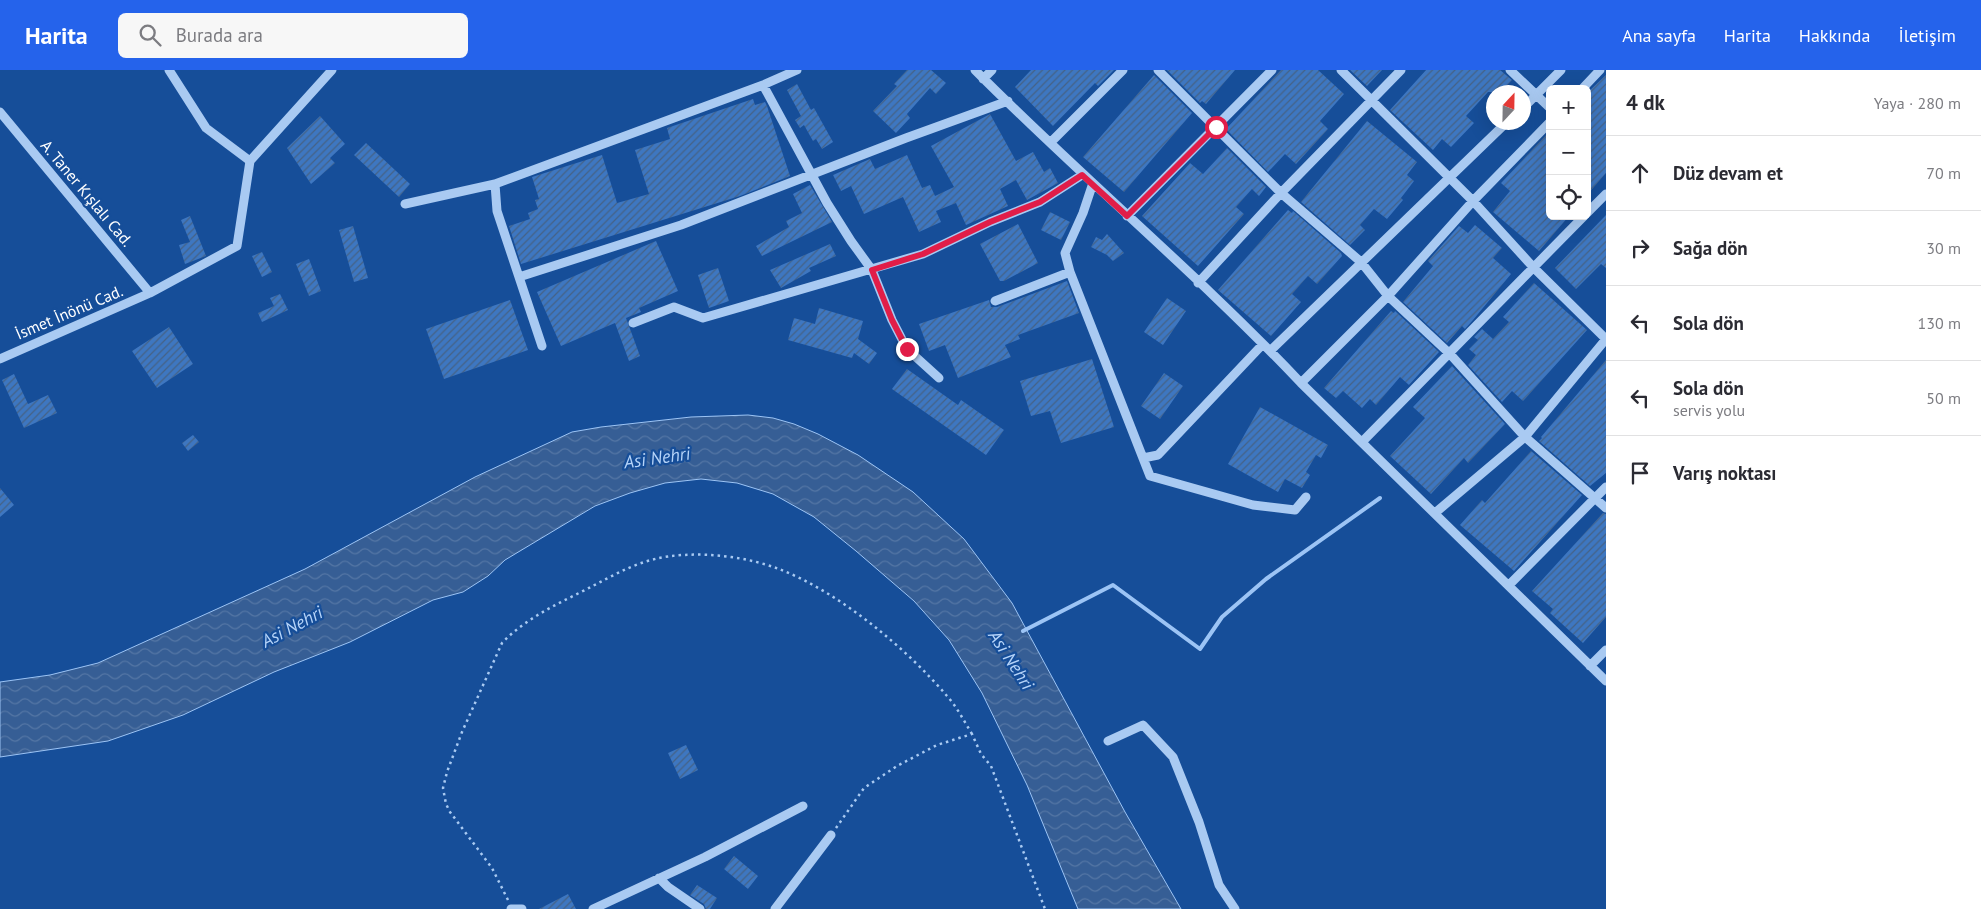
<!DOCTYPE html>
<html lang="tr">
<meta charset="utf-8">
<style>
:root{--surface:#fff;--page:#f7f7f7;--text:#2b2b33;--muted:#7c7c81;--line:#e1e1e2;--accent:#2563eb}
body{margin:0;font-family:"PT Sans",sans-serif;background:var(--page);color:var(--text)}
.controls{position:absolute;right:15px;top:15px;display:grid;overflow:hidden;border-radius:8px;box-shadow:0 5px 20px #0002}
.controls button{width:45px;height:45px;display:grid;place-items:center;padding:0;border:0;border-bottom:1px solid var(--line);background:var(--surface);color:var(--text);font:25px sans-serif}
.compass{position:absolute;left:1486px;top:15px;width:45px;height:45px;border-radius:50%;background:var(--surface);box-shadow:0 5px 20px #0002;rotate:22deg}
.stop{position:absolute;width:15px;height:15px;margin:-11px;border:4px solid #e11d48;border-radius:50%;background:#fff}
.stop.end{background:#e11d48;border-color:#fff;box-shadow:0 1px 5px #0008}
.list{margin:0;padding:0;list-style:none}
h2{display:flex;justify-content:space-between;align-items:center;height:65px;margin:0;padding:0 20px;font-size:21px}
h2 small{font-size:16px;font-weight:400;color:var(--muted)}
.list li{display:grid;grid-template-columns:32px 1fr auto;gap:15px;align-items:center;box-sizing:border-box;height:75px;padding:0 20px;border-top:1px solid var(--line)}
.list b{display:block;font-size:19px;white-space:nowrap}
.list p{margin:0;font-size:16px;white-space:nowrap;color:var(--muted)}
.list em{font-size:16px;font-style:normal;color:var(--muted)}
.icon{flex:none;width:28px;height:28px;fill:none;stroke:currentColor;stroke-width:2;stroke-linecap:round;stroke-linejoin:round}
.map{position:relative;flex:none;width:1606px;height:839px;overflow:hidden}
header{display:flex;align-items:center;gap:30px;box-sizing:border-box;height:70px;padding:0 25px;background:var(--accent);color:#fff}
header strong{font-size:24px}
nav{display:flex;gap:28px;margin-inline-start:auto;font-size:18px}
.search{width:350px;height:45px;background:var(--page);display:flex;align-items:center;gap:12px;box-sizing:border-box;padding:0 18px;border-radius:8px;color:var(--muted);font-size:19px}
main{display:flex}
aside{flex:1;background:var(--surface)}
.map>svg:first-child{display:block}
.water{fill:url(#water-waves);stroke:#9cc4f5}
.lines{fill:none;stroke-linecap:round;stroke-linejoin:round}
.stream{stroke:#9cc4f5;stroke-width:4}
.building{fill:url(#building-hatch)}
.path{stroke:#a9caf2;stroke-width:2.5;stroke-dasharray:2.5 4;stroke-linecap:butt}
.minor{stroke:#a9caf2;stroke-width:9}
.route{stroke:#e11d48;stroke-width:6}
.labels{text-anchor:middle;stroke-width:4.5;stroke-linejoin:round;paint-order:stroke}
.street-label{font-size:16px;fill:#fff;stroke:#164e99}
.water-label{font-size:18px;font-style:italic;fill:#b6d4f9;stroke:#164e99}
</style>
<header>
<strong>Harita</strong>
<div class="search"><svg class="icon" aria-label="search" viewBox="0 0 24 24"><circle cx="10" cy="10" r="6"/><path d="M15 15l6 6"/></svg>Burada ara</div>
<nav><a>Ana sayfa</a><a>Harita</a><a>Hakkında</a><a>İletişim</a></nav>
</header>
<main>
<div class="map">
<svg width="1606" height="839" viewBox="0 0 1606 839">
<defs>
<pattern id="water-waves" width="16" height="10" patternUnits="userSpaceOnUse" patternTransform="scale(1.25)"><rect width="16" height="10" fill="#365e95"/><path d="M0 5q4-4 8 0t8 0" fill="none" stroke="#5476a5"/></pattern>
<pattern id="building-hatch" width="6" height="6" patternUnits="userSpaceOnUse" patternTransform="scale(1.25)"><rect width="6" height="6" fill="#3e77c1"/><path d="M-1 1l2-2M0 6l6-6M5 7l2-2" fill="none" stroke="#456286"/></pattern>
</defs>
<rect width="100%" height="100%" fill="#164e99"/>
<!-- water -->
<path class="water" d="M748,345L773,348L794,354L818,364L858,385L913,422L964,469L1012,533L1125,742L1181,839H1078L1027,715L982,623L949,570L914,531L856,481L814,447L773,424L737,413L701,409L665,413L630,423L595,436L505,490L488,506L463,522L433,530L350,572L274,602L183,645L108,671L0,687V612L50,605L98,593L305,499L475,407L572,362L601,357L691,347Z"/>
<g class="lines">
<!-- stream -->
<path class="stream" d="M1023,561L1113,515L1200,579L1222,547L1266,509L1380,428"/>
</g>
<!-- building -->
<path class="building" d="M907,0H931L946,13L936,24L930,18L907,44L910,48L896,63L873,41L897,16L894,14Z
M1031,0H1114L1098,16L1095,13L1053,56L1015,17Z
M1167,0H1235L1206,34L1202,31L1200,33Z
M1281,0H1318L1344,24L1320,51L1328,59L1296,94L1285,84L1268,102L1226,59Z
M1350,0H1382L1367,16Z
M1426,0H1500L1512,10L1501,22H1488L1466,46L1474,53L1451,77L1442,69L1433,80L1390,40Z
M1154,5L1192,43L1124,122L1083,87Z
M1606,5V103L1587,125V23Z
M797,14L811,40L814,38L833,72L822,79L816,69L813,71L804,55L800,58L795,50L801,46L787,20Z
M753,29L755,35L765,32L767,36L790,106L740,126L521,194L509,156L530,149L528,143L538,139L535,130L539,129L532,107L602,85L617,133L649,124L635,80L670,69L667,58Z
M990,44L1016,91L1033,82L1044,102L1050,98L1058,113L1027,130L1016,110L1000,119L1008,136L966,155L956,133L936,141L941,152L919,162L903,127L864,144L851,116L841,121L833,105L870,89L875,99L907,85L922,118L930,115L935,126L954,117L931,76Z
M320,46L345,74L330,88L335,93L311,114L287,78Z
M1367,51L1417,92L1407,105L1414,111L1401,128L1403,130L1387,149L1374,139L1360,155L1365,160L1350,175L1301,132Z
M1550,61V146H1569L1539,181L1493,142L1510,121L1501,113Z
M366,73L410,114L399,127L354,85Z
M1227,78L1266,117L1259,126L1252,119L1236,137L1244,144L1198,196L1142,146L1190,93L1203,104Z
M810,115L832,152L762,186L756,176L789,157L786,151L802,143L793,124Z
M1288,140L1292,143L1293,141L1341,183L1342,186L1317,214L1308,206L1292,224L1301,232L1271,266L1218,220Z
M1050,142L1070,152L1061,170L1041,160Z
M1606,145V198L1601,194L1576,219L1555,198Z
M190,146L206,186L185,194L179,175L190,172L181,150Z
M1018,154L1038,193L1004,211H1000L980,174Z
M1475,155L1502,178L1493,188L1511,204L1473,250L1465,259L1462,256L1447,273L1403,232L1433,196L1428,191L1459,156L1468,163Z
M353,156L368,208L354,212L339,160Z
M1107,164L1124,183L1113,191L1107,185L1091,177L1096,167L1102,170Z
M656,171L678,221L639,238L641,242L626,248L640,286L629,291L615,253L561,276L537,222Z
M830,174L836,186L809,198L811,201L781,218L770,200Z
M262,182L272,202L262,207L252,186Z
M309,189L321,221L309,226L296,194Z
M718,198L729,231L709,238L698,205Z
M1067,211L1079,243L1018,265L1020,269L1005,275L1011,287L958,308L945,275L929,281L919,254L989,230L991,237H997Z
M1534,213L1587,260L1523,331L1512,321L1502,332L1468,295L1476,285L1469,279L1478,270L1474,267L1482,259L1493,269L1509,252L1503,247Z
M280,224L288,240L262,252L258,243L274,236L270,228Z
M1167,228L1186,241L1163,275L1144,262Z
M510,230L528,280L444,309L426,259Z
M819,238L863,251L858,269L877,283L869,294L854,283L852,288L788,270L794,248L815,254Z
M1391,241L1394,243L1395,241L1439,282L1409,315L1400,307L1376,335L1370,329L1362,338L1343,321L1336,328L1324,318Z
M169,257L193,294L157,318L132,281Z
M1092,289L1114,357L1061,373L1050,341L1031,346L1020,311Z
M1606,290V403L1590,416L1539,371L1542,368L1541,367Z
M1452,296L1505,354L1468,393L1464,388L1431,424L1390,386L1425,348L1413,337Z
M907,299L958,335L961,330L1004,360L986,385L892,319Z
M1164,303L1183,316L1160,349L1141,336Z
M14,304L28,334L48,325L57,343L24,358L2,310Z
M1260,337L1328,375L1321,388L1316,385L1306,402L1310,405L1302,418L1285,409L1278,422L1228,394Z
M193,365L199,372L188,381L182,373Z
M1531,381L1582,425L1514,501L1460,455L1482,430L1485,433Z
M0,418L14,435L0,447Z
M1603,443L1606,444V547L1583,573L1550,543L1553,539L1532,521Z
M686,675L698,700L680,709L668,683Z
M734,786L758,806L748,819L724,799Z
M697,815L717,828L710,839H706L704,834L690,825Z
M568,824L576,839H539Z"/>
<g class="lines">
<!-- path -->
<path class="path" d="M836,758L864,718L897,696L937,675L972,664L981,684L991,696L1045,839
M508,830L492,798L450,742L446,734L443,718L447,702L462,662L502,573C524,550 553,536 581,522C617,504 641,487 683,485C714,483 750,488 779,499C839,522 906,578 947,626C957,637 964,651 972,664"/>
<!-- minor -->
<path class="minor" d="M169,0L206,58L250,91
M975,0C1081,107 1198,204 1301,313L1606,611
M1158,0L1281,123L1401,0
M1341,0L1473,131L1534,198L1606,269
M1510,0L1550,38
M983,9L992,0
M763,15L827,133L851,171L872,200L892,250L907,279L939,308
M1582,19L1600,0
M1524,37L1561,0
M0,42L150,223
M1051,72L1123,0
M405,134L495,114
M1587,143L1606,124
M1127,146L1272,0
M1070,202L1150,406L1253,435L1295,440L1306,427
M519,207L681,155L906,68L1008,31
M1198,213L1281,123L1361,192L1388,226L1450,284L1525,367L1606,438
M995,231L1070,202L1065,183L1083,143L1093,113
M633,253L674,237L703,248L923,184L990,152L1040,132L1082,105
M542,276L497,141L495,114L763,15L797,0
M1270,281L1507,52
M0,289L150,223L237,176L250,91L332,0
M1301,313L1388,226L1473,131L1550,52
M1362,372L1584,146
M1143,388L1158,385L1263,274
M1435,443L1525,367L1606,269
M1509,515L1606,417
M1590,596L1606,580
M1108,671L1143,655L1173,687L1199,752L1219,815L1235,839
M659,808L668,817L700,839
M511,839H522
M593,839L705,787L803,736
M775,839L831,765"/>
</g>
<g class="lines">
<!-- route -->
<path class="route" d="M907,279L892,250L872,200L923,184L990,152L1040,132L1082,105L1127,146L1216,57"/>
</g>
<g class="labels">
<!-- street labels -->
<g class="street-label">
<text transform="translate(87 123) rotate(50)" y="6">A. Taner Kışlalı Cad.</text>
<text transform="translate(69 242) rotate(-23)" y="6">İsmet İnönü Cad.</text>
</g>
<!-- water labels -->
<g class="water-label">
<text transform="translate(657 388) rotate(-8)" y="6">Asi Nehri</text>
<text transform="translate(292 557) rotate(-28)" y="6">Asi Nehri</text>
<text transform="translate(1011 590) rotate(57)" y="6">Asi Nehri</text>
</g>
</g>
</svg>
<div class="controls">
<button>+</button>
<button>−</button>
<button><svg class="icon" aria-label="locate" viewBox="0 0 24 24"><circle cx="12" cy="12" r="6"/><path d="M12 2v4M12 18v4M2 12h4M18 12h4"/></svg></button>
</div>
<svg class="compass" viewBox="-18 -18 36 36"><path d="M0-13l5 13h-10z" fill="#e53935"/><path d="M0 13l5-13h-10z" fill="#7c7c81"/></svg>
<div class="stop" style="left:1216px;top:57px"></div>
<div class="stop end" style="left:907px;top:279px"></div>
</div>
<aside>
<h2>4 dk<small>Yaya · 280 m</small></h2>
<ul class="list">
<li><svg class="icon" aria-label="ahead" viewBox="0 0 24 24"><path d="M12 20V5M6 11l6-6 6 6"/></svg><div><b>Düz devam et</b></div><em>70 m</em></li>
<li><svg class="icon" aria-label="right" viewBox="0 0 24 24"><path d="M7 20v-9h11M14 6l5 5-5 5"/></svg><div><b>Sağa dön</b></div><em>30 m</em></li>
<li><svg class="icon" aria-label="left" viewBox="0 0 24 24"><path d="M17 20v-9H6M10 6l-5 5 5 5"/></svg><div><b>Sola dön</b></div><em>130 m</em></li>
<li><svg class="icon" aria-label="left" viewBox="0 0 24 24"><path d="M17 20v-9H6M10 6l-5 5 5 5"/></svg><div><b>Sola dön</b><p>servis yolu</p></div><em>50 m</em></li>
<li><svg class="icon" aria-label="arrive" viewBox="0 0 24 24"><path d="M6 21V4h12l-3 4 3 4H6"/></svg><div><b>Varış noktası</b></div></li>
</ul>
</aside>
</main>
